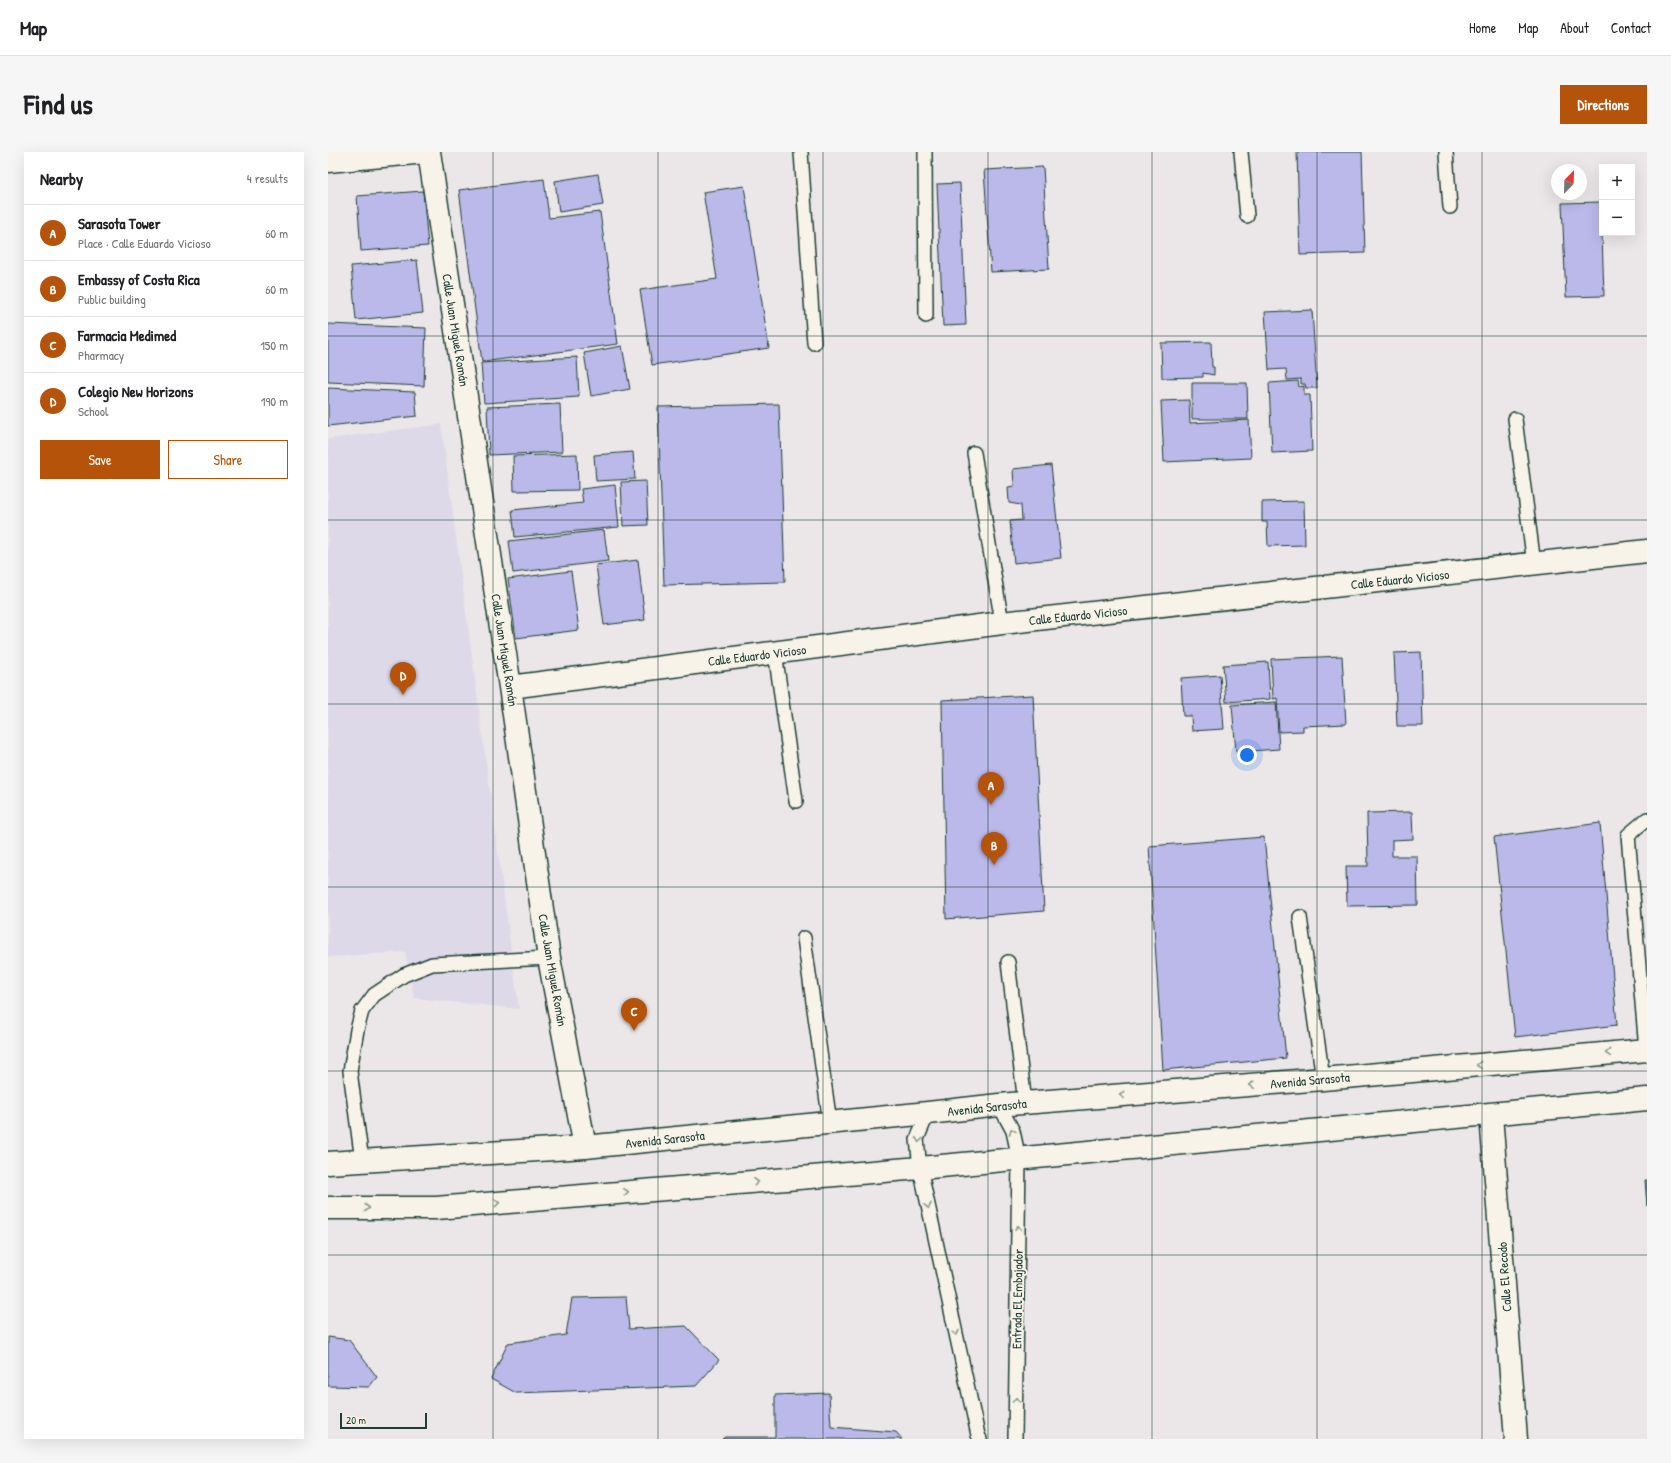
<!DOCTYPE html>
<meta charset="utf-8">
<style>
:root{--surface:#fff;--page:#f6f6f6;--text:#202124;--muted:#757577;--line:#e0e0e0;--accent:#b45309}
body{margin:0;font-family:"Patrick Hand",sans-serif;background:var(--page);color:var(--text)}
.controls{position:absolute;right:12px;top:12px;display:grid;overflow:hidden;border-radius:0px;box-shadow:0 4px 16px #0002}
.controls button{width:36px;height:36px;display:grid;place-items:center;padding:0;border:0;border-bottom:1px solid var(--line);background:var(--surface);color:var(--text);font:20px sans-serif}
.compass{position:absolute;left:1223px;top:12px;width:36px;height:36px;border-radius:50%;background:var(--surface);box-shadow:0 4px 16px #0002;rotate:23deg}
.scale{position:absolute;left:12px;bottom:10px;width:87px;box-sizing:border-box;padding-left:4px;border:2px solid #1f3d34;border-top:0;font-size:11px;line-height:14px;white-space:nowrap;color:#1f3d34;-webkit-text-stroke:3px #f7f3e8;paint-order:stroke}
.you{position:absolute;left:919px;top:603px;width:14px;height:14px;margin:-10px;border:3px solid #fff;border-radius:50%;background:#1a73e8;box-shadow:0 0 0 6px #1a73e833}
.badge{display:grid;place-items:center;width:26px;height:26px;border-radius:50%;background:var(--accent);color:#fff;font-size:13px;font-weight:700}
.pin{position:absolute;translate:-50% -33px;filter:drop-shadow(0 1px 2px #0008)}
.pin::after{content:'';position:absolute;top:21px;width:14px;height:12px;background:inherit;clip-path:polygon(0 0,100% 0,50% 100%)}
.list{margin:0;padding:0;list-style:none}
h2{display:flex;justify-content:space-between;align-items:center;height:52px;margin:0;padding:0 16px;font-size:17px}
h2 small{font-size:13px;font-weight:400;color:var(--muted)}
.list li{display:grid;grid-template-columns:26px 1fr auto;gap:12px;align-items:center;box-sizing:border-box;height:56px;padding:0 16px;border-top:1px solid var(--line)}
.list b{display:block;font-size:15px;white-space:nowrap}
.list p{margin:0;font-size:13px;white-space:nowrap;color:var(--muted)}
.list em{font-size:13px;font-style:normal;color:var(--muted)}
.actions{display:flex;gap:8px;padding:12px 16px}
.actions a{flex:1;padding:9px 0;border:1px solid var(--accent);border-radius:0px;text-align:center;font-size:14px;color:var(--accent)}
.actions .main{background:var(--accent);color:#fff}
.map{position:relative;flex:none;width:1319px;height:1287px;overflow:hidden;border-radius:0px}
header{display:flex;align-items:center;gap:24px;box-sizing:border-box;height:56px;padding:0 20px;background:var(--surface);border-bottom:1px solid var(--line)}
header strong{font-size:19px}
nav{display:flex;gap:22px;margin-inline-start:auto;font-size:14px}
.intro{display:flex;align-items:center;justify-content:space-between;box-sizing:border-box;height:96px;padding:0 24px}
h1{margin:0;font-size:28px}
.button{padding:10px 18px;border-radius:0px;background:var(--accent);color:#fff;font-size:14px;font-weight:700}
main{display:flex;gap:24px;padding:0 24px}
aside{flex:1;background:var(--surface);border-radius:0px;box-shadow:0 4px 16px #0002}
.map>svg:first-child{display:block}
.built{fill:#ddd9e9}
.building{fill:#bbb8ea;stroke:#1f3d34}
.lines{fill:none;stroke-linecap:round;stroke-linejoin:round}
.lane-casing{stroke:#1f3d34;stroke-width:16}
.street-casing{stroke:#1f3d34;stroke-width:25}
.secondary-casing{stroke:#1f3d34;stroke-width:25}
.lane{stroke:#f7f3e8;stroke-width:13}
.street{stroke:#f7f3e8;stroke-width:22}
.secondary{stroke:#f7f3e8;stroke-width:22}
.oneway{stroke:#8b988e}
.grid{fill:none;stroke:#1f3d34;stroke-width:1;stroke-opacity:0.55}
.labels{text-anchor:middle;stroke-width:4;stroke-linejoin:round;paint-order:stroke}
.street-label{font-size:13px;fill:#1f3d34;stroke:#f7f3e8}
</style>
<header>
<strong>Map</strong>
<nav><a>Home</a><a>Map</a><a>About</a><a>Contact</a></nav>
</header>
<div class="intro"><h1>Find us</h1><a class="button">Directions</a></div>
<main>
<aside>
<h2>Nearby<small>4 results</small></h2>
<ul class="list">
<li><span class="badge">A</span><div><b>Sarasota Tower</b><p>Place · Calle Eduardo Vicioso</p></div><em>60 m</em></li>
<li><span class="badge">B</span><div><b>Embassy of Costa Rica</b><p>Public building</p></div><em>60 m</em></li>
<li><span class="badge">C</span><div><b>Farmacia Medimed</b><p>Pharmacy</p></div><em>150 m</em></li>
<li><span class="badge">D</span><div><b>Colegio New Horizons</b><p>School</p></div><em>190 m</em></li>
</ul>
<div class="actions"><a class="main">Save</a><a>Share</a></div>
</aside>
<div class="map">
<svg width="1319" height="1287" viewBox="0 0 1319 1287">
<rect width="100%" height="100%" fill="#ebe7e8"/>
<filter id="ink" filterUnits="userSpaceOnUse"><feTurbulence type="fractalNoise" baseFrequency=".025" numOctaves="2"/><feDisplacementMap in="SourceGraphic" scale="8" xChannelSelector="R" yChannelSelector="G"/><feConvolveMatrix kernelMatrix="1 2 1 2 8 2 1 2 1" color-interpolation-filters="sRGB"/></filter>
<g filter="url(#ink)">
<!-- built -->
<path class="built" d="M113,272L191,857L86,846L77,800L0,805V287Z"/>
<!-- building -->
<path class="building" d="M969,0H1034L1037,101L972,103Z
M715,15L721,117L663,120L656,18Z
M270,22L275,53L231,60L227,29Z
M216,27L221,66L272,60L290,192L154,210L131,38Z
M632,31L638,173L615,174L609,32Z
M416,34L441,196L324,213L312,138L389,127L375,40Z
M95,39L100,94L33,99L29,44Z
M1273,50L1276,144L1238,145L1234,51Z
M89,108L95,161L28,168L23,114Z
M984,158L989,236H978L977,232H973V227L959,228L958,217L941,218L937,160Z
M0,172L98,176L96,234L0,230Z
M883,190L884,215H886V223L875,221V225L834,226L833,191Z
M294,194L302,237L263,244L256,201Z
M249,205L251,245L156,251L153,211Z
M970,229L971,235L976,234V243H982L984,299L944,301L941,231Z
M864,231H919L920,267H864Z
M0,236L87,240L89,264L0,274Z
M861,248L862,271L921,268L923,306L836,310L833,249Z
M232,252L234,300L161,303L159,255Z
M451,252L457,430L336,433L330,255Z
M305,300L307,327L268,329L266,303Z
M249,302L250,338L186,339L185,304Z
M723,313L733,406L686,411L682,369L694,368L693,353L681,351L680,335L686,334L685,317Z
M318,329L320,373L295,374L293,330Z
M287,333L291,375L187,385L184,358L255,351L253,337Z
M976,349L977,393L940,394L939,370H934V350Z
M276,378L280,409L185,421L181,389Z
M310,408L317,468L276,473L268,413Z
M243,419L251,478L188,486L180,427Z
M1093,500L1095,574H1069L1066,501Z
M1014,504L1018,572L975,574V579L951,580L949,546L945,547L943,507Z
M940,510L942,547L898,550L895,513Z
M892,523L896,577L864,579L863,564H855L853,526Z
M705,543L716,759L618,767L614,548Z
M948,550L951,597L908,600L904,553Z
M1084,660L1085,687L1064,688V704H1089L1090,753L1019,754L1018,714H1040L1039,661Z
M1272,671L1289,873L1187,885L1166,685Z
M936,685L958,906L835,918L821,694Z
M1317,1028H1319V1054Z
M298,1145L301,1177L358,1174L391,1208L368,1234L188,1241L163,1227L180,1191L238,1183L244,1146Z
M0,1185L21,1188L49,1225L41,1235L0,1234Z
M501,1241L503,1275L568,1280L574,1287H394L397,1285H447V1243Z"/>
<g class="lines">
<!-- lane casing -->
<g class="lane-casing">
<path id="lane" d="M473,0L486,191
M597,0L598,164
M913,0L919,64
M1118,0L1122,55
M1187,267L1206,412
M646,301L674,471
M447,500L468,649
M972,765L995,927
M476,786L502,971
M680,810L697,951
M1318,898L1300,683L1319,667
M671,953L685,979L691,1007L687,1287
M600,961L589,987L592,1016L650,1283L652,1287
M34,1009L22,919L29,878L34,859L46,843L76,823L104,812L221,806"/>
</g>
<!-- street casing -->
<g class="street-casing">
<path id="street" d="M101,0L182,535L221,806L257,995
M182,535L674,471L1319,399
M1163,963L1188,1287"/>
</g>
<!-- secondary casing -->
<g class="secondary-casing">
<path id="secondary" d="M0,9L98,0
M0,1011L257,995L600,961L671,953L995,927L1319,898
M0,1056H108L592,1016L1319,947"/>
</g>
<!-- lane -->
<use href="#lane" class="lane"/>
<!-- street -->
<use href="#street" class="street"/>
<!-- secondary -->
<use href="#secondary" class="secondary"/>
</g>
<!-- one-way arrows -->
<defs><path id="oneway-chevron" d="M-2-3.5L2.5 0L-2 3.5" fill="none" stroke-width="1.6" stroke-linecap="round" stroke-linejoin="round"/></defs>
<g class="oneway">
<use href="#oneway-chevron" transform="translate(1280 901) rotate(175)"/>
<use href="#oneway-chevron" transform="translate(1151 913) rotate(175)"/>
<use href="#oneway-chevron" transform="translate(924 933) rotate(176)"/>
<use href="#oneway-chevron" transform="translate(794 943) rotate(176)"/>
<use href="#oneway-chevron" transform="translate(684 979) rotate(-111)"/>
<use href="#oneway-chevron" transform="translate(591 988) rotate(98)"/>
<use href="#oneway-chevron" transform="translate(428 1030) rotate(-5)"/>
<use href="#oneway-chevron" transform="translate(298 1040) rotate(-5)"/>
<use href="#oneway-chevron" transform="translate(169 1051) rotate(-5)"/>
<use href="#oneway-chevron" transform="translate(600 1054) rotate(78)"/>
<use href="#oneway-chevron" transform="translate(39 1056)"/>
<use href="#oneway-chevron" transform="translate(690 1076) rotate(-89)"/>
<use href="#oneway-chevron" transform="translate(628 1181) rotate(78)"/>
<use href="#oneway-chevron" transform="translate(688 1248) rotate(-89)"/>
</g>
</g>
<!-- grid -->
<path class="grid" d="M165,0V1287M330,0V1287M495,0V1287M660,0V1287M824,0V1287M989,0V1287M1154,0V1287M0,184H1319M0,368H1319M0,552H1319M0,735H1319M0,919H1319M0,1103H1319"/>
<g class="labels">
<!-- street labels -->
<g class="street-label">
<text transform="translate(128 178) rotate(81)" y="5">Calle Juan Miguel Román</text>
<text transform="translate(1072 427) rotate(-6)" y="5">Calle Eduardo Vicioso</text>
<text transform="translate(750 463) rotate(-6)" y="5">Calle Eduardo Vicioso</text>
<text transform="translate(177 498) rotate(81)" y="5">Calle Juan Miguel Román</text>
<text transform="translate(429 503) rotate(-7)" y="5">Calle Eduardo Vicioso</text>
<text transform="translate(225 818) rotate(80)" y="5">Calle Juan Miguel Román</text>
<text transform="translate(982 928) rotate(-5)" y="5">Avenida Sarasota</text>
<text transform="translate(659 955) rotate(-6)" y="5">Avenida Sarasota</text>
<text transform="translate(337 987) rotate(-6)" y="5">Avenida Sarasota</text>
<text transform="translate(1176 1125) rotate(-94)" y="5">Calle El Recodo</text>
<text transform="translate(689 1147) rotate(-89)" y="5">Entrada El Embajador</text>
</g>
</g>
</svg>
<div class="controls">
<button>+</button>
<button>−</button>
</div>
<svg class="compass" viewBox="-18 -18 36 36"><path d="M0-13l5 13h-10z" fill="#e53935"/><path d="M0 13l5-13h-10z" fill="#757577"/></svg>
<div class="scale">20 m</div>
<div class="you"></div>
<div class="pin badge" style="left:663px;top:653px">A</div>
<div class="pin badge" style="left:666px;top:713px">B</div>
<div class="pin badge" style="left:306px;top:879px">C</div>
<div class="pin badge" style="left:75px;top:543px">D</div>
</div>
</main>
